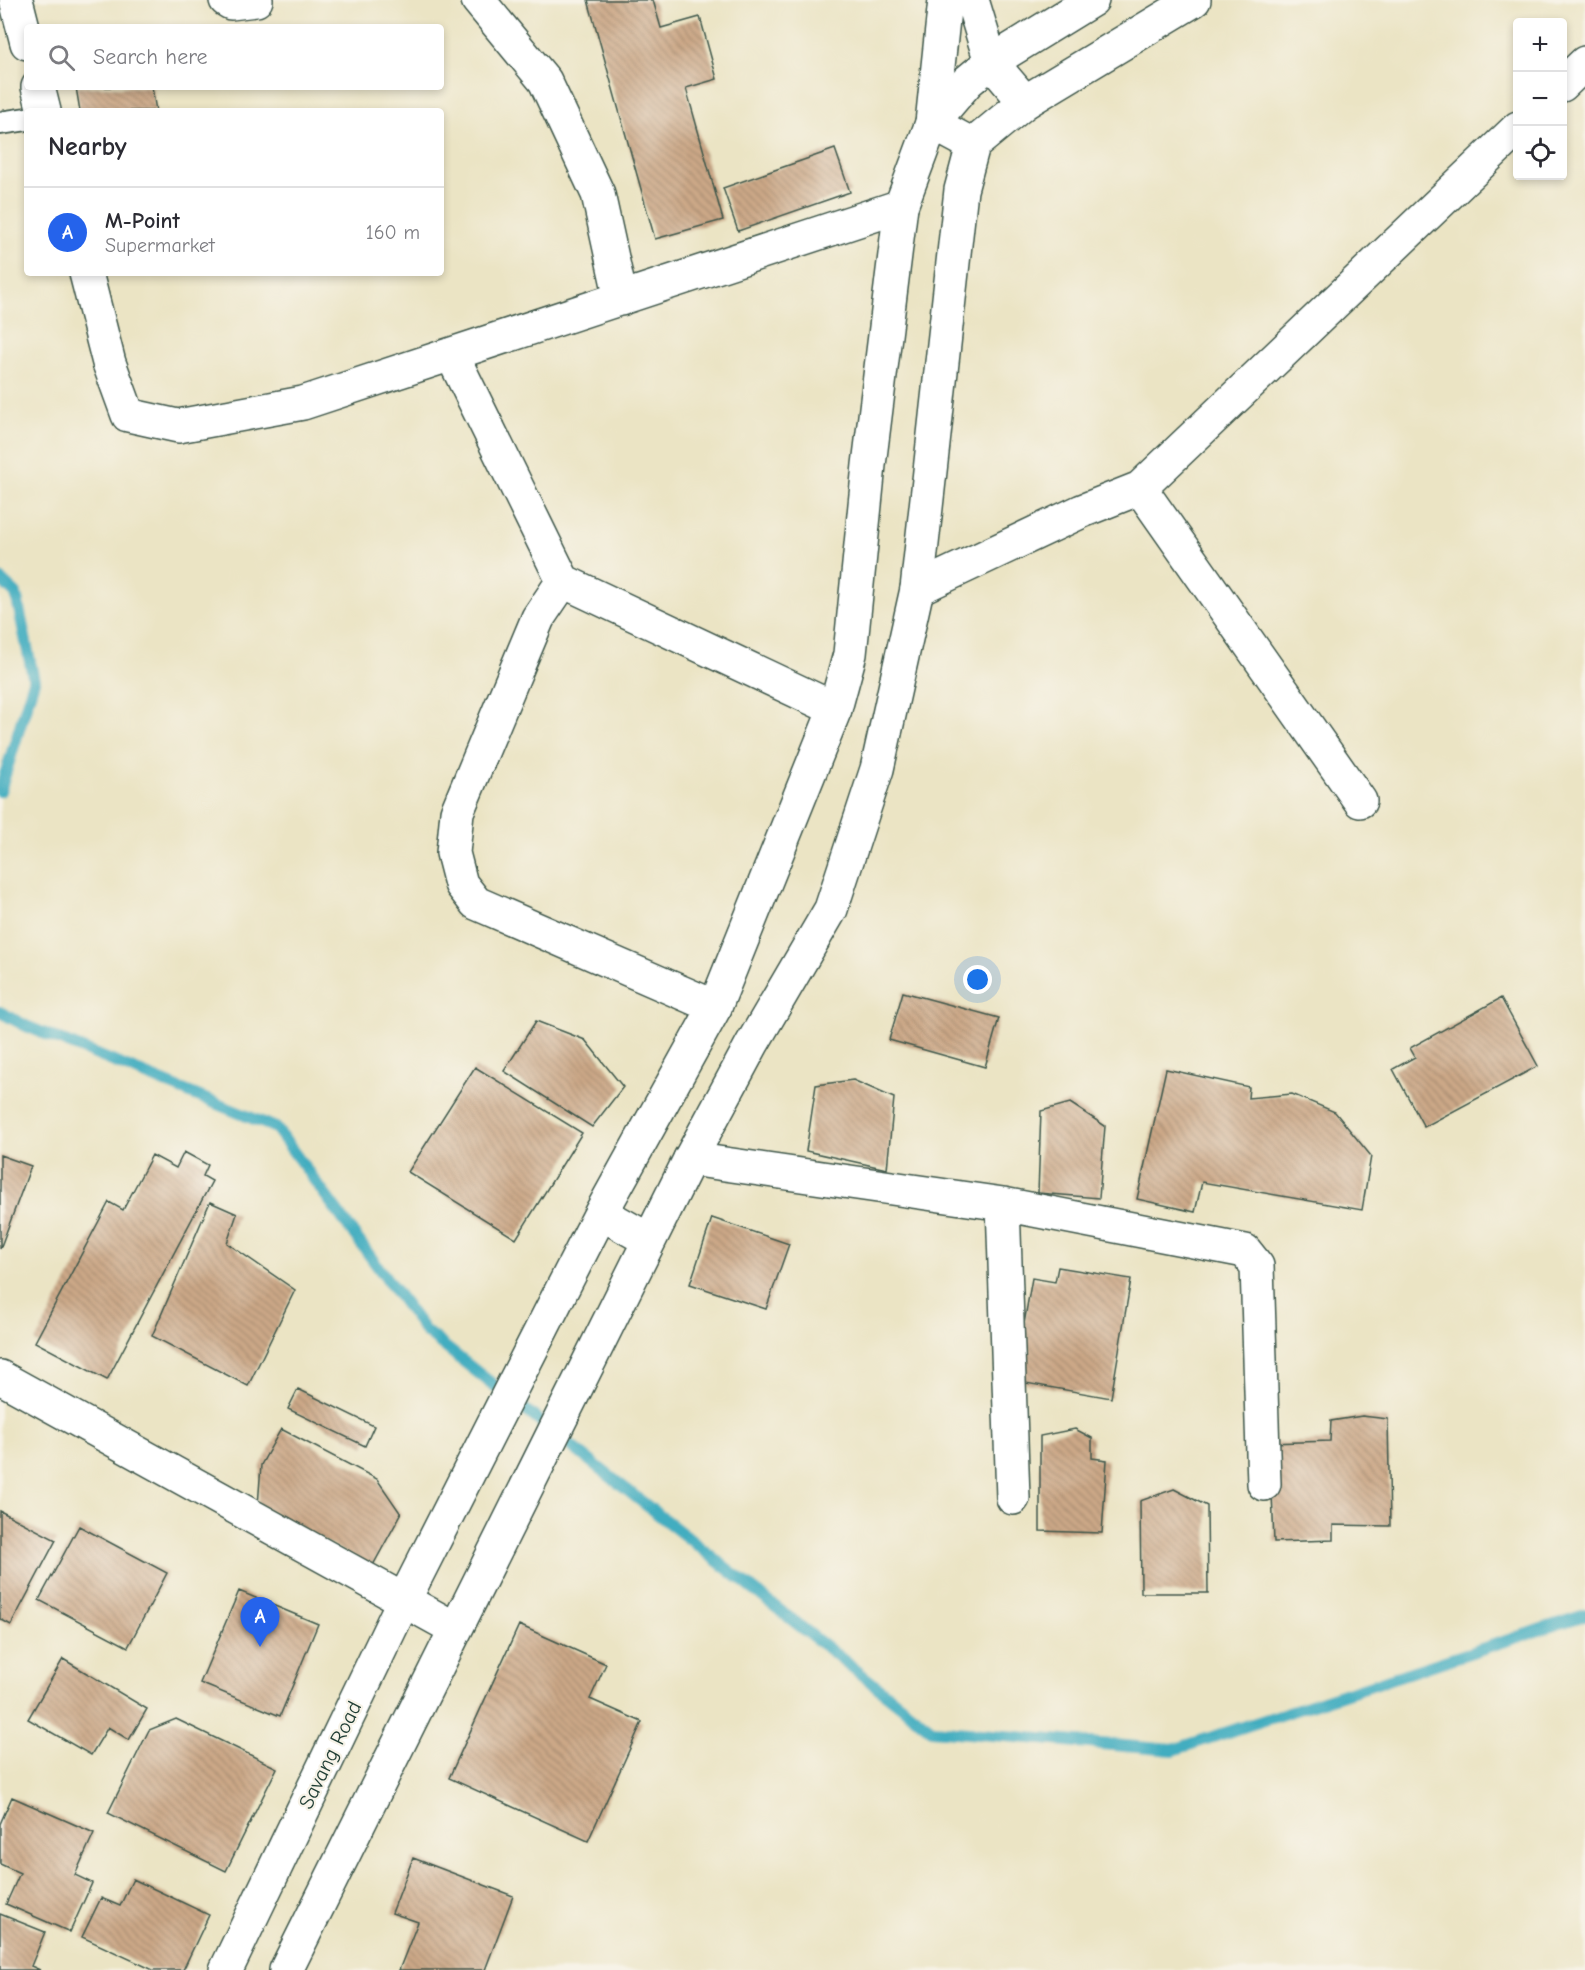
<!DOCTYPE html>
<meta charset="utf-8">
<style>
:root{--surface:#fff;--page:#f2f2f3;--text:#2b2b33;--muted:#7c7c81;--line:#e1e1e2;--accent:#2563eb}
body{margin:0;font-family:"Comic Neue",sans-serif;background:var(--page);color:var(--text)}
.controls{position:absolute;right:18px;top:18px;display:grid;overflow:hidden;border-radius:6px;box-shadow:0 3px 9px #0003}
.controls button{width:54px;height:54px;display:grid;place-items:center;padding:0;border:0;border-bottom:2px solid var(--line);background:var(--surface);color:var(--text);font:30px sans-serif}
.you{position:absolute;left:978px;top:980px;width:21px;height:21px;margin:-15px;border:4px solid #fff;border-radius:50%;background:#1a73e8;box-shadow:0 0 0 9px #1a73e833}
.badge{display:grid;place-items:center;width:39px;height:39px;border-radius:50%;background:var(--accent);color:#fff;font-size:20px;font-weight:700}
.pin{position:absolute;translate:-50% -50px;filter:drop-shadow(0 2px 3px #0008)}
.pin::after{content:'';position:absolute;top:32px;width:21px;height:18px;background:inherit;clip-path:polygon(0 0,100% 0,50% 100%)}
.list{margin:0;padding:0;list-style:none}
h2{display:flex;justify-content:space-between;align-items:center;height:78px;margin:0;padding:0 24px;font-size:26px}
h2 small{font-size:20px;font-weight:400;color:var(--muted)}
.list li{display:grid;grid-template-columns:39px 1fr auto;gap:18px;align-items:center;box-sizing:border-box;height:90px;padding:0 24px;border-top:2px solid var(--line)}
.list b{display:block;font-size:22px;white-space:nowrap}
.list p{margin:0;font-size:20px;white-space:nowrap;color:var(--muted)}
.list em{font-size:20px;font-style:normal;color:var(--muted)}
.icon{flex:none;width:33px;height:33px;fill:none;stroke:currentColor;stroke-width:2;stroke-linecap:round;stroke-linejoin:round}
.map{position:relative;flex:none;width:1585px;height:1970px;overflow:hidden}
.search{position:absolute;background:var(--surface);box-shadow:0 3px 9px #0003;left:24px;top:24px;width:420px;height:66px;display:flex;align-items:center;gap:15px;box-sizing:border-box;padding:0 21px;border-radius:6px;color:var(--muted);font-size:22px}
.panel{position:absolute;background:var(--surface);box-shadow:0 3px 9px #0003;left:24px;top:108px;width:420px;height:168px;border-radius:6px}
.map>svg:first-child{display:block}
.lines{fill:none;stroke-linecap:round;stroke-linejoin:round}
.stream{stroke:#42adc0;stroke-width:12}
.building{fill:url(#building-back-hatch)}
.service-casing{stroke:#3e564a;stroke-width:26}
.minor-casing{stroke:#3e564a;stroke-width:36}
.tertiary-casing{stroke:#3e564a;stroke-width:36}
.primary-casing{stroke:#3e564a;stroke-width:36}
.service{stroke:#fff;stroke-width:22}
.minor{stroke:#fff;stroke-width:33}
.tertiary{stroke:#fff;stroke-width:33}
.primary{stroke:#fff;stroke-width:33}
.labels{text-anchor:middle;stroke-width:4.5;stroke-linejoin:round;paint-order:stroke}
.street-label{font-size:21px;fill:#1f3d34;stroke:#f7f3e8}
</style>
<div class="map">
<svg width="1585" height="1970" viewBox="0 0 1585 1970">
<defs>
<pattern id="building-back-hatch" width="6" height="6" patternUnits="userSpaceOnUse" patternTransform="scale(1.5)"><rect width="6" height="6" fill="#cca887"/><path d="M-1 5l2 2M0 0l6 6M5-1l2 2" fill="none" stroke="#a58a6f"/></pattern>
</defs>
<rect width="100%" height="100%" fill="#f7f3e8"/>
<filter id="ink" filterUnits="userSpaceOnUse"><feTurbulence type="fractalNoise" baseFrequency=".0167" numOctaves="2"/><feDisplacementMap in="SourceGraphic" scale="12" xChannelSelector="R" yChannelSelector="G"/><feConvolveMatrix kernelMatrix="1 2 1 2 8 2 1 2 1" color-interpolation-filters="sRGB"/></filter>
<filter id="wash" filterUnits="userSpaceOnUse"><feTurbulence type="fractalNoise" baseFrequency=".008" numOctaves="4" result="noise"/><feDisplacementMap in="SourceGraphic" scale="24" xChannelSelector="R" yChannelSelector="G"/><feGaussianBlur stdDeviation="1.35" result="paint"/><feColorMatrix in="noise" values="0 0 0 0 0 0 0 0 0 0 0 0 0 0 0 0 0 1.4 0 .05"/><feComposite in="paint" operator="in"/></filter>
<g filter="url(#wash)">
<rect width="100%" height="100%" fill="#ebe4c4"/>
<g class="lines">
<!-- stream -->
<path class="stream" d="M0,579L16,594L34,681L0,791
M0,1012L26,1026L276,1128L425,1331L932,1730L1173,1750L1585,1615"/>
</g>
<g id="blocks">
<!-- building -->
<path class="building" d="M588,0H653L661,28L700,17L717,79L686,88L723,220L655,239Z
M76,87H152L156,111H80Z
M835,149L850,192L738,231L723,188Z
M903,992L999,1018L985,1067L889,1040Z
M1501,998L1538,1066L1424,1127L1393,1069L1415,1057L1410,1048Z
M536,1021L585,1040L623,1087L592,1127L504,1071Z
M475,1067L582,1133L516,1239L408,1172Z
M1166,1069L1249,1087L1248,1098L1292,1094L1335,1112L1371,1156L1362,1210L1202,1182L1195,1212L1137,1199Z
M853,1080L894,1098L887,1169L806,1151L816,1085Z
M1070,1103L1105,1126L1099,1198L1038,1193L1041,1111Z
M184,1152L208,1165L203,1176L212,1181L107,1380L35,1342L109,1202L123,1210L152,1155L176,1168Z
M0,1155L31,1166L0,1249Z
M210,1202L237,1214L227,1243L295,1290L248,1386L152,1336Z
M712,1218L789,1244L766,1309L690,1284Z
M1058,1267L1131,1279L1111,1398L1014,1381L1032,1278L1055,1282Z
M298,1389L374,1426L365,1446L288,1409Z
M1362,1416L1388,1419L1390,1526L1333,1525V1540L1274,1542L1270,1443L1330,1441L1331,1421Z
M281,1429L377,1479L401,1514L372,1567L258,1506L261,1465Z
M1075,1429L1092,1438V1458L1107,1460L1102,1533L1040,1531V1436Z
M1174,1489L1207,1506L1208,1593H1141L1140,1501Z
M0,1511L56,1540L11,1625L0,1619Z
M79,1526L167,1573L128,1647L39,1600Z
M239,1591L318,1624L280,1716L200,1683Z
M519,1625L606,1664L590,1699L642,1722L588,1841L449,1778Z
M63,1659L147,1709L129,1740L108,1727L91,1755L28,1719Z
M176,1719L277,1768L226,1871L108,1813L149,1730Z
M12,1797L94,1833L75,1875L92,1883L70,1932L6,1904L20,1873L0,1864V1824Z
M413,1858L513,1896L485,1970H399L418,1922L392,1913Z
M133,1879L209,1915L183,1970H153L82,1937L101,1898L120,1906Z
M0,1914L45,1932L31,1966L40,1970H0Z"/>
</g>
</g>
<g filter="url(#ink)">
<use href="#blocks" fill-opacity="0" stroke="#3e564a" stroke-width="1.5"/>
<g class="lines">
<!-- service casing -->
<g class="service-casing">
<path id="service" d="M0,123L27,119"/>
</g>
<!-- minor casing -->
<g class="minor-casing">
<path id="minor" d="M16,0L27,43
M226,0L231,3L256,0
M478,0L545,81L598,194L621,299
M1562,85L1585,63
M38,87L44,111
M86,273L109,363L128,415L178,426L303,403L901,206
M452,355L563,581
M1140,488L1360,801
M917,589L1082,511L1140,488L1518,128
M715,1007L476,903L461,884L453,853L457,812L538,618L563,581L835,709
M690,1159L1003,1204L1245,1251L1257,1266L1264,1484
M1003,1204L1013,1498
M0,1377L454,1628"/>
</g>
<!-- tertiary casing -->
<g class="tertiary-casing">
<path id="tertiary" d="M945,0L932,123L973,145
M972,0L991,62L1025,102"/>
</g>
<!-- primary casing -->
<g class="primary-casing">
<path id="primary" d="M601,1213L649,1240
M226,1970L403,1602L532,1348L601,1213L715,1007L835,709L850,654L869,465L901,206L932,123L968,81L991,62L1092,0
M286,1970L690,1159L752,1044L831,909L877,769L917,589L961,190L973,145L1025,102L1194,0"/>
</g>
<!-- service -->
<use href="#service" class="service"/>
<!-- minor -->
<use href="#minor" class="minor"/>
<!-- tertiary -->
<use href="#tertiary" class="tertiary"/>
<!-- primary -->
<use href="#primary" class="primary"/>
</g>
</g>
<g class="labels">
<!-- street labels -->
<g class="street-label">
<text transform="translate(330 1755) rotate(-64)" y="7">Savang Road</text>
</g>
</g>
</svg>
<div class="controls">
<button>+</button>
<button>−</button>
<button><svg class="icon" aria-label="locate" viewBox="0 0 24 24"><circle cx="12" cy="12" r="6"/><path d="M12 2v4M12 18v4M2 12h4M18 12h4"/></svg></button>
</div>
<div class="you"></div>
<div class="pin badge" style="left:260px;top:1647px">A</div>
<div class="search"><svg class="icon" aria-label="search" viewBox="0 0 24 24"><circle cx="10" cy="10" r="6"/><path d="M15 15l6 6"/></svg>Search here</div>
<section class="panel">
<h2>Nearby<small></small></h2>
<ul class="list">
<li><span class="badge">A</span><div><b>M-Point</b><p>Supermarket</p></div><em>160 m</em></li>
</ul>
</section>
</div>
